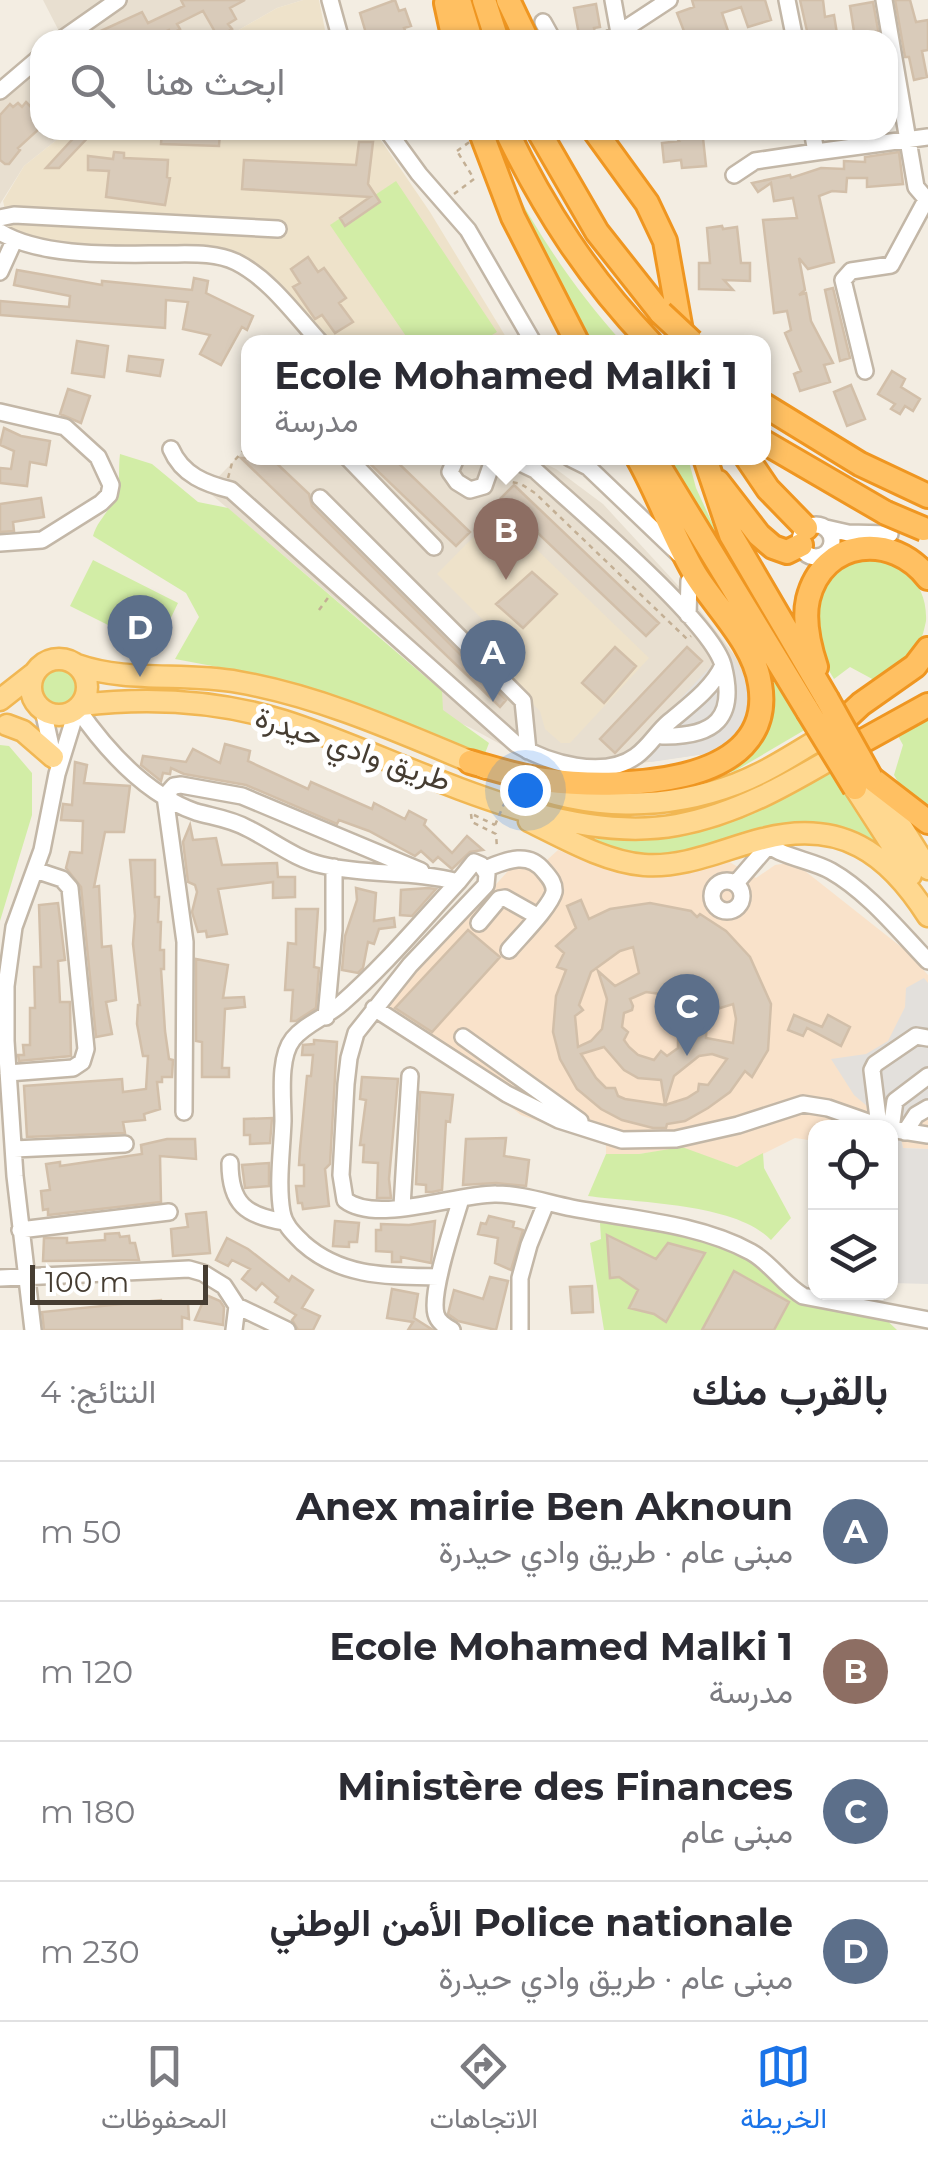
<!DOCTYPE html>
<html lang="ar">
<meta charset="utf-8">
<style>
:root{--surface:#fff;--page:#f7f7f7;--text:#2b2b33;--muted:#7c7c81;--line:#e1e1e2;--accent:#1a73e8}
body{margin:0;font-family:Montserrat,Vazirmatn,sans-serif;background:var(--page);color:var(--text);direction:rtl}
.controls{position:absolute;right:30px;bottom:30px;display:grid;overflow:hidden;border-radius:20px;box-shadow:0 2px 8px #0004}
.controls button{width:90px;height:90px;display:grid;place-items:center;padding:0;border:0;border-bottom:2px solid var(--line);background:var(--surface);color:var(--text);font:50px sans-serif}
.scale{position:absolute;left:30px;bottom:25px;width:178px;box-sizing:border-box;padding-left:10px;border:5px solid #463d32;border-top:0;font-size:28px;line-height:35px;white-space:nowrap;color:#463d32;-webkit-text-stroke:8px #fff;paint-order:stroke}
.you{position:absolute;left:525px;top:790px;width:35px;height:35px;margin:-25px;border:8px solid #fff;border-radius:50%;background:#1a73e8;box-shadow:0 0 0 15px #1a73e833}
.badge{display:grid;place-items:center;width:65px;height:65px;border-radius:50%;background:var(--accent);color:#fff;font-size:32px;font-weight:700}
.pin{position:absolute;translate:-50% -82px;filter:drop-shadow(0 2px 5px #0008)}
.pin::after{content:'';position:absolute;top:52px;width:35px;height:30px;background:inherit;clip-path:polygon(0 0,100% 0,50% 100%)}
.popup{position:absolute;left:241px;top:335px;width:530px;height:130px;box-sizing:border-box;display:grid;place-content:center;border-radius:20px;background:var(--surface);filter:drop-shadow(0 2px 8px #0005);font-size:32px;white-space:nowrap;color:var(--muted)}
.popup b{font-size:38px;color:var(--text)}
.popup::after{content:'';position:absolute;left:50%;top:100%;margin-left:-20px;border:20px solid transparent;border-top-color:var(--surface)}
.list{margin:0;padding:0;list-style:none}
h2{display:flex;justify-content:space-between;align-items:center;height:130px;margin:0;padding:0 40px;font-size:42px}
h2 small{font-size:32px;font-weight:400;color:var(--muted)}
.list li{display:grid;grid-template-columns:65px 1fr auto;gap:30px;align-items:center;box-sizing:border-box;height:140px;padding:0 40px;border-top:2px solid var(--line)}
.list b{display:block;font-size:38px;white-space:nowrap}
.list p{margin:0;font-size:32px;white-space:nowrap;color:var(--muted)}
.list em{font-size:32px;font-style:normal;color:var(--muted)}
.icon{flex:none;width:55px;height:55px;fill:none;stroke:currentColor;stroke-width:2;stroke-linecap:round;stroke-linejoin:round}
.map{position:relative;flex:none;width:928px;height:1330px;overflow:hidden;direction:ltr}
.search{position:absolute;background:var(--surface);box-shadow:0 2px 8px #0004;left:30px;right:30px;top:30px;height:110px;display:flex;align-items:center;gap:25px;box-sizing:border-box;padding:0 35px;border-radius:30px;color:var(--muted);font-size:38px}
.sheet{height:690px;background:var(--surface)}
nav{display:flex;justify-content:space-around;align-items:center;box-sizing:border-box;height:140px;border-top:2px solid var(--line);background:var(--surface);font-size:28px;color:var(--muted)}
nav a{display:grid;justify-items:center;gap:5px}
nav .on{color:var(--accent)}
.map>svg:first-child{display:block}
.residential{fill:#e8dfd0}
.commercial{fill:#f9e2ca}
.education{fill:#eee2ca}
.green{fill:#d2eda6}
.parking{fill:#e3e0dc}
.building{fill:#d9cbba;stroke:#d2bfa9;stroke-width:2.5;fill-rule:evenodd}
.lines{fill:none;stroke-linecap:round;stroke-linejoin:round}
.minor-casing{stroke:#c3b7a7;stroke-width:20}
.major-casing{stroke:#f1b753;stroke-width:25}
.highway-casing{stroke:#ef9621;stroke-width:28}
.path{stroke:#c3af94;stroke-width:2.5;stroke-dasharray:5 5;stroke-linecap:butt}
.minor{stroke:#fff;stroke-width:15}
.major{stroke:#ffd890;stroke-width:20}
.highway{stroke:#ffc062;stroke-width:22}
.highway-bridge-casing{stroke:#ef9621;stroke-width:28;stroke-linecap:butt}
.path-bridge{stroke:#c3af94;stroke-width:2.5;stroke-dasharray:5 5;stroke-linecap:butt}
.highway-bridge{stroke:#ffc062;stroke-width:22}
.labels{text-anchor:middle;stroke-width:10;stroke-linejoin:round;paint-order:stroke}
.street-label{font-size:30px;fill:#463d32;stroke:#fff}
</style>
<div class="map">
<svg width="928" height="1330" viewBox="0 0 928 1330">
<rect width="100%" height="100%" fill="#f3ede2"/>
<!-- residential -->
<path class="residential" d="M43,0H303L277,8L221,40H60L62,37Z
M40,58V130H69L24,166L0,204V95Z
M248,446V458H533L556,469L603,504L696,605L738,660L750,681L753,709L747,722L718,752L621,766L547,770L471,728L426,708L439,687L206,490Z"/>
<!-- commercial -->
<path class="commercial" d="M558,850L604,868L645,878L690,873L728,861L756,878L775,865L788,863L800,867L905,950L928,975V1149L903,1148L901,1139L891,1138L890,1128H816L815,1141L795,1138L737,1167L682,1148L639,1154H606V1145L521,1115L385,1007L508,871L527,864L531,852L547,860Z"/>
<!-- education -->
<path class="education" d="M303,0H319L327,40H221L277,8Z
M69,130H374L430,212L509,342H321L239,270L211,265L22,250L7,243L9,227L3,201L24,166Z
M498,512L649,658L570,743H561L545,729L540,711L503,675L519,656L437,574Z"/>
<!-- green -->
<path class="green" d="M507,176C539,236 576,291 622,342H589L550,276Z
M396,181L497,332L480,342H410L330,225Z
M120,454L152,464L198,502L228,508L442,691L443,710L489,743L484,756L371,709L239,671L175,659L199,617L186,593L93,536C97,521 109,512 115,498C121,484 118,469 120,454Z
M660,458H688L696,488L714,527L819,704L815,706Z
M674,506L808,728L735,771L678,786L737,758L763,667L670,508Z
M860,559C898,559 928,580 926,621C924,631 921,643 915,651C906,663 888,672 876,681L850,667L834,679C827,667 819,656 816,643C807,608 826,570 860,559Z
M93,560L178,603L156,649L70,606Z
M39 686a19 19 0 1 1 38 0a19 19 0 1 1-38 0Z
M928,716V816L908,799L894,775L903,745L897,734Z
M0,745L9,746L32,773V815L0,921Z
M832,770L905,875L838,834L691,855L633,857L580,838C686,842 743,825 832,770Z
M682,1147L737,1167L763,1153L764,1168L791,1218L771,1240C736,1203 638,1203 588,1196L606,1154H639Z
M600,1223L692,1230L720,1238L793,1289L878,1312L897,1330H604L590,1243L601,1239Z"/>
<!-- parking -->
<path class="parking" d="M732,658L748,684L745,721L735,739L718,752L651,762L636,747L710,667Z
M924,978L928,983V1113L905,1122L894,1121L874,1112L854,1095L831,1059L866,1054L888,1041L905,1007L906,988Z
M891,1138L901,1139L903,1148L928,1149V1284L891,1283Z"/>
<!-- building -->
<path class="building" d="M181,0H245L230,8L236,19L228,24L232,29L218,37L203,11L177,24L180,29L171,34L169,30L148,40H81L142,12L148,23L184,6Z
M395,0L399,11L405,9L411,26L404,28L407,35L392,40H368L360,13Z
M692,0H765L771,20L748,27L741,7L722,13L728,31L706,38L704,34L687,39L677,13L694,7Z
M800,0H823L825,17L834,15L838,40H809Z
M895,0H910L916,22L928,20V50L922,51L927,77L914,80L909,57H905Z
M873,2L879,35L855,38L850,6Z
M596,4L600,27L594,28L596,37L580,40L574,8Z
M26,102L40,116V128L18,148L20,150L9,164H5L0,160V115L10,104L13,107L18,103L22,107Z
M81,130H95L59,168H46Z
M162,130L220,132L219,146L161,144Z
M676,137L703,138L706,166L682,168L681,160L664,162L662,143L679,141Z
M359,142H373L368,184L380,202L345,226L340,218L370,197L242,189L244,160L356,165Z
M114,152L124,153V158L168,160L167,177L170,178L165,205L106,197L109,171L88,170V156L113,159Z
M899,152L903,184L867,187V178H847L846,192L832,191L819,196L834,262L808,269L799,258L805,290L799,295L806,293L811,321L833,363L824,365L830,382L800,391L794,374L801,371L785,333L791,330L787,311L774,313L763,220L797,218L793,198L774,201L771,183L758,192L752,183L790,175L791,178L821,168L844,169V161L865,162V157Z
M722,226L723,229L737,227L741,263H750V281L724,280L733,290L699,289V263H710L707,228Z
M308,257L318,272L324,268L346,298L339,303L353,322L335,333L322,315L315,319L293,287L300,283L291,269Z
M17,270L102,285V281L192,290L194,278L208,281L206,293L253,316L247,330L242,327L221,365L200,354L210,335L183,329L188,302L166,300L165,328L0,315V301L69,307L70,296L14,285Z
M833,288L850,358L840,361L825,290Z
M77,341L108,346L104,377L72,373Z
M129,356L163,360L160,376L127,371Z
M892,371L905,379L901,387L920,399L913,411L905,406L900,414L891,409L895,404L878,394Z
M851,385L865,419L847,426L834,392Z
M68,389L90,396L81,423L60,414Z
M4,428L21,436L50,441L46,465L30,462L27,486L0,483V468L11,469L14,451L0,445Z
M241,458H271L309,494L312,506L506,700L500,707Z
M364,458H393L470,532L456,546Z
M514,485L659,623L646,636L501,498Z
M41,498L44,517L13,522L14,531L0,532V504Z
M532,572L557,594L523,628L496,604Z
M615,647L636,666L604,703L582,683Z
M687,647L702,661L615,753L600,739Z
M225,744L250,751L248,761L308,789L311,782L372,809L374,803L405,819L409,811L426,820L424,825L452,853L467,836L483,850L470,852L452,869L438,857L433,862L421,851L415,856L369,831L339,820L337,824L246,785L184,774L171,768L170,774L163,773L161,781L141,765L143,756L186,762L193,749L220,763Z
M75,762L87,765L84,783L130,786L124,832H105L94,887L99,886L102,947L111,946L116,1000L106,1002L112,1034L96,1037L81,887L66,868L70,852L82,853L83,821L61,820L63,804L72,805Z
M190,825L193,840L216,838L222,865L277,863L278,877H295V897L273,898V882L218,889L227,934L207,937L206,931L198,932L192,912L197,892L195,885L188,882L183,842Z
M130,860H155V897H159L158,922H161L160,950H164V969H161L165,1031L169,1059L173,1060L172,1077H162V1082H157L160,1109L144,1114L145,1120L123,1122L125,1133L27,1137L24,1086L122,1079L123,1092L146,1089L148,1056H143L137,1024L138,1005H140L133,944L135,916Z
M356,888L376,893L374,921L394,918L395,927L379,929L374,944L368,942L363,968L358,973L342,970L345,936L357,900Z
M428,888L436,889L412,916L400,915L401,890Z
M581,900L589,919L610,909L650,903L691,911L697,917L700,914L726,931L750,957L771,1004L768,1050L752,1077L745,1071L730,1092L708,1108L685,1121L667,1124L666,1128H653L622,1120L601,1109L577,1089L560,1059L553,1032L556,996L566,970L557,967L564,953L556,946L576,928L567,906ZM633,947L639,973L615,986L598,971L607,999L602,1029L591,1041L578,1047L575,1016L583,1010L579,1005L591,972L620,951ZM646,992L668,995L671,1003L677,1000L685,1014L684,1036L678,1040V1048L667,1056L661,1051L654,1060L638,1055L629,1047L624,1040L628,1032L622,1027L624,1013L632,1010L633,1006L630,999ZM733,1004L736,1019L733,1043L706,1038L707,1012ZM604,1047L624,1070L638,1078L661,1080L665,1105L625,1099L618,1096L615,1088H606L596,1078L581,1054ZM712,1054L727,1059L708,1085L699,1084L698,1091L687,1098L665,1105L674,1076L699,1056Z
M58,903L65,960L58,961L60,1002H70L71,1056L19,1061L18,1055H24L23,1045H30V1008H35L34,967H41L39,905Z
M296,909H318L314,967L319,968L316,1008L296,1021H291L293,990H285L288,943L296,944Z
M468,930L500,957L432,1032L395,1008Z
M196,959L228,965L223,998L244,997L245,1007L225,1009L222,1068H229V1077H202V1042L196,1041Z
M794,1015L822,1027L828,1015L850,1027L841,1046L807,1028L803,1036L788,1030Z
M314,1040L337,1042L330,1164L325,1169L329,1206L303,1209L302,1203H298L296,1186H304V1165H299L300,1149L307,1076H311L313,1055H302L303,1045L314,1044Z
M362,1077L398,1079L389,1179L391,1198H377L378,1163L363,1162L364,1145H360L366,1100L360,1099Z
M420,1092L453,1095L450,1122L446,1121L442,1190L432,1192H426V1185L416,1184Z
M272,1118L270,1143L250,1144V1135H244V1119Z
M506,1138L504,1156L529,1160L526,1186L496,1183L463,1185L466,1139Z
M167,1139H195L196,1159L160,1156L161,1202L48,1215V1209L43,1210L41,1191L50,1190L46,1164L60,1162V1166L142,1154L141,1145Z
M269,1163V1186L245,1188L242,1165Z
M206,1212L210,1253L173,1256L171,1229L188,1227L186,1214Z
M489,1216L514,1222L513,1227L523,1230L511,1270L495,1263L498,1238L478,1234L481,1223L486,1224Z
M335,1221L359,1223L357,1242H349V1247L333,1246Z
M435,1221L431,1263L401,1257V1262H392V1252L376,1251V1230H381V1224L409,1225Z
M119,1233L120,1237L129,1236L130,1243H135L139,1260L43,1261L44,1238H67V1243L105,1240V1234Z
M607,1235L656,1259L668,1243L705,1253L666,1322L654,1314L629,1308L638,1290L619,1277L610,1278Z
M227,1238L248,1249L289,1281L292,1276L313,1290L302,1308L320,1316L313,1330H298L292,1320L296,1315L275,1302L278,1297L262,1283L256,1290L242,1279L250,1269L232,1260L228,1266L216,1260Z
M734,1271L789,1302L774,1330H702Z
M490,1277L508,1281L496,1330L458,1321L448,1314L454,1290L483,1299Z
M592,1286L593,1312L572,1313L570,1287Z
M392,1289L418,1294L414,1318L433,1330H408L413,1322L387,1318Z
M206,1295L220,1301L224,1307L223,1325L195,1320Z
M161,1300L162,1303L188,1302L189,1319L182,1317V1330H44L42,1312Z"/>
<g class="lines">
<!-- minor casing -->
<g class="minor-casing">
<path id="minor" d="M330,0L341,40
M613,0L619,33
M787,0L795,40
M884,0L916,187L928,201
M543,22L553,40
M61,40L118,0
M608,40L669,0
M0,91L40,57
M387,130L419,174L468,230L533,342
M812,130L816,152L928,137
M734,175L755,161L816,152
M0,218L14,215L278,229
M0,232C43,258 118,254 167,254C190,254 215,252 236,262C270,279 295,315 320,342
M0,272L14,241
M865,371L843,280L851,271L891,265L926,200
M0,412L65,427L98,457L111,485L109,495L101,503L42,540L0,543
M171,449C182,475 206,484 231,490L516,744C548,763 603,780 636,756C649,747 657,732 669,722C688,706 713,688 723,665C710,620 575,507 535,470L512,459L491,466
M348,458L434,547
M456,458L450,472L457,482L470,490L484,486L491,466
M570,458L588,467L679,554
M320,498L523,701L528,751
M800 541a16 16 0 1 1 32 0a16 16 0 1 1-32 0Z
M826,528L848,533L890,534
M688,615L689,581L696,575
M77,708C106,750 147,795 196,812C214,817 231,819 247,828C272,840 295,859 322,865C367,876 414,870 458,882C420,923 384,966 342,1003C328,1016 305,1024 293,1039C278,1058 283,1097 283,1121C282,1150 277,1184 282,1212C284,1225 294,1234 303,1243C342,1278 390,1276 439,1277
M43,710L54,760
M662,736C715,737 737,718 723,665
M165,796L185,942L184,1112
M165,796L174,786L181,785L242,796L421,871
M761,839C777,857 810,859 831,871C868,892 899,931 928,961
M485,869C505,861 528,850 544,871C549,877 555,883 554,892C551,906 519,938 509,950
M712 896a15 15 0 1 1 30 0a15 15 0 1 1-30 0Z
M458,882L474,862L481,865L487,874L486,885L410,965L356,1033L349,1058L346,1084L341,1175L345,1200C377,1225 458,1193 496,1194C521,1194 547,1203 572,1208C629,1219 698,1223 751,1252C771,1263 783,1284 803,1296L928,1320
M736,883L768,846
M479,923L499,899L505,898L537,916
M374,1008L507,1094L559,1120L622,1140L676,1139L738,1125L803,1104L828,1108L885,1128
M326,1017L334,930V867
M463,1037L580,1121
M8,1073L73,1068L82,1062L86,1049L70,888L62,879L35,870
M879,1126L872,1070L875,1064L916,1036L928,1038
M890,1129L928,1135
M891,1129L895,1101L928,1076
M905,1132L916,1115L928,1108
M14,1149L125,1144
M230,1163C230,1204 246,1216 285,1222
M402,1206L410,1076
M20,1230L169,1212
M0,1278L189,1269L203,1273L224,1286L237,1306L287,1330
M33,1330L15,1176L6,1041V986L14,927L42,850L57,774L77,709
M234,1330L237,1306
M452,1330C445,1326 438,1322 436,1314C430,1292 454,1223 461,1199
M520,1330V1278L529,1245L546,1203"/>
</g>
<!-- major casing -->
<g class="major-casing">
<path id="major" d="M31 687a28 28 0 1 1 56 0a28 28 0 1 1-56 0Z
M77,665C128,683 184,672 238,682C324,697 406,735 486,768
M0,700L33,674
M81,705C148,697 219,701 284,721C401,758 553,848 677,825C738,814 790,783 843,752
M7,725L23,731L53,757
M517,781C588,810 664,811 736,784C770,771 800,750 831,732
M876,786L928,869
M855,788L911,875
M529,821C564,838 605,862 644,865C686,868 723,849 763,839C841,819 888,853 928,916"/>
</g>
<!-- highway casing -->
<g class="highway-casing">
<path id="highway" d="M459,0L471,40
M484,0L497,40
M508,0L527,40
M446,3L454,40
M480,130L513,217L577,342
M506,130C545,211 588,277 650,342
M538,130L597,232L661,313
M594,130L647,203L665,241L683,342
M764,405L860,464L928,496
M764,442L886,513
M654,458L808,711
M705,458L731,535L827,699
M747,458L768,489L806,528
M718,482L759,535L773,547L787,552L801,545
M816,667C809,646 803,621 808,599C823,538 893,532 928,578
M831,732L861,704L915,666L928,649
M843,752L928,705
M470,762C495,769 519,777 544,780C611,789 778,790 760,684C754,643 716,608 695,574C673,537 659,495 638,458
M871,778L928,822"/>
</g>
<!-- path -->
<path class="path" d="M454,194L474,179L457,151
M228,478L232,463L248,446
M503,480L521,484L535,493L687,639L691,636
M319,610L330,595
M471,814L472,822L496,834L497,848
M474,815L495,825"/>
<!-- minor -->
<use href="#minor" class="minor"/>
<!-- major -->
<use href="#major" class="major"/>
<!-- highway -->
<use href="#highway" class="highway"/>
<!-- highway-bridge casing -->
<g class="highway-bridge-casing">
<path id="highway-bridge" d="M661,313L692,342
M886,513L924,529
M827,699L871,778
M808,711L855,788"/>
</g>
<!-- path-bridge -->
<path class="path-bridge" d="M457,151L486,130
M495,825L519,769"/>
<!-- highway-bridge -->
<use href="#highway-bridge" class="highway-bridge"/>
</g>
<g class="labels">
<!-- street labels -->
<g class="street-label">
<text transform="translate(353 749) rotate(19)" y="10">طريق وادي حيدرة</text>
</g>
</g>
</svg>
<div class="controls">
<button><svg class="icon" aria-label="locate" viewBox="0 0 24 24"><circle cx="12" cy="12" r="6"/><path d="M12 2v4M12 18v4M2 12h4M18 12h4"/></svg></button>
<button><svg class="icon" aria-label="layers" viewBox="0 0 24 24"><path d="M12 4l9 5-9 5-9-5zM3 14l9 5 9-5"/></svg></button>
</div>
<div class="scale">100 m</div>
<div class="you"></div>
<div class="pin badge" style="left:493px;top:702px;background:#5c6f8a">A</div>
<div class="pin badge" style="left:506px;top:580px;background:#8d6e63">B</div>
<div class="popup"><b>Ecole Mohamed Malki 1</b>مدرسة</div>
<div class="pin badge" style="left:687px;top:1056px;background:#5c6f8a">C</div>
<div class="pin badge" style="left:140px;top:677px;background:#5c6f8a">D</div>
<div class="search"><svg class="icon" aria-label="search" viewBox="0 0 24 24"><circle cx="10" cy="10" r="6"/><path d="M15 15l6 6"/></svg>ابحث هنا</div>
</div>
<section class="sheet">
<h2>بالقرب منك<small>النتائج: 4</small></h2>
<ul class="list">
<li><span class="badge" style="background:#5c6f8a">A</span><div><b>Anex mairie Ben Aknoun</b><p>مبنى عام · طريق وادي حيدرة</p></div><em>50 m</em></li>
<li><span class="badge" style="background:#8d6e63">B</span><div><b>Ecole Mohamed Malki 1</b><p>مدرسة</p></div><em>120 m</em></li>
<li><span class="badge" style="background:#5c6f8a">C</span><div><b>Ministère des Finances</b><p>مبنى عام</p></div><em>180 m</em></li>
<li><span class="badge" style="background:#5c6f8a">D</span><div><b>Police nationale الأمن الوطني</b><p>مبنى عام · طريق وادي حيدرة</p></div><em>230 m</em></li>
</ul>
</section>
<nav>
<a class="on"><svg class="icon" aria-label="map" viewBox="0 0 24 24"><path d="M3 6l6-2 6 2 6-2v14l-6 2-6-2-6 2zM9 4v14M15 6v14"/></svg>الخريطة</a>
<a><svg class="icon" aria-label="directions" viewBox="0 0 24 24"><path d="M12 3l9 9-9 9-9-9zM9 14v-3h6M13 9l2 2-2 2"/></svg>الاتجاهات</a>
<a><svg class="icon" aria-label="saved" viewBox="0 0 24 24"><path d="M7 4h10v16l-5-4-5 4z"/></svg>المحفوظات</a>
</nav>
